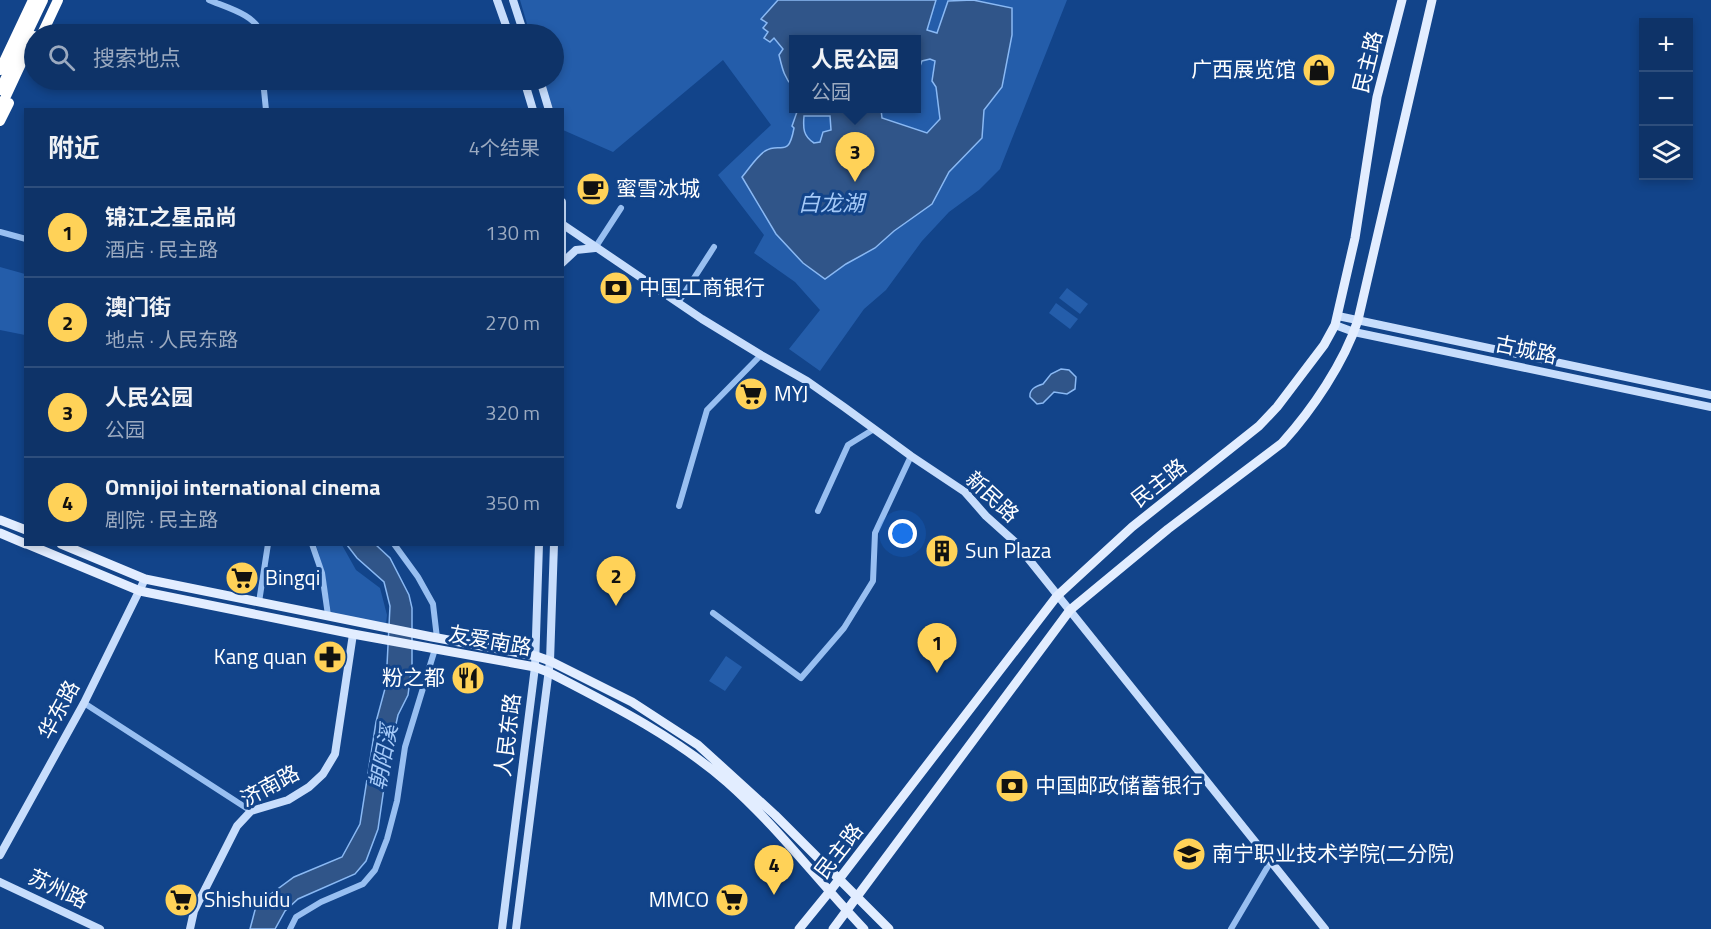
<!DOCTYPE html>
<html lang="zh">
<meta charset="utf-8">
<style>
:root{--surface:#0e3368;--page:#1c3f71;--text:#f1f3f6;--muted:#9baac0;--line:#2e4e7c;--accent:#ffd258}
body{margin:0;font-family:"Titillium Web","Noto Sans SC",sans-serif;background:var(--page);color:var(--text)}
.controls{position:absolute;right:18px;top:18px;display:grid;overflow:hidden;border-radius:0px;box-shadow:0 3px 9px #0003}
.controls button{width:54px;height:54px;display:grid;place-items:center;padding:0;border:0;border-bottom:2px solid var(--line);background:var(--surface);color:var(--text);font:30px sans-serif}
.you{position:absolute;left:903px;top:534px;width:21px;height:21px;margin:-15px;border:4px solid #fff;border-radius:50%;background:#1a73e8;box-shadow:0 0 0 9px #1a73e833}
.badge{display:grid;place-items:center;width:39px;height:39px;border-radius:50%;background:var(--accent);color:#111;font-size:20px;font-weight:700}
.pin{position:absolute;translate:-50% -50px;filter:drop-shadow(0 2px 3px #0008)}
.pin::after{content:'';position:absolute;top:32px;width:21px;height:18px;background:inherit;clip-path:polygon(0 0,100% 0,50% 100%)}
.popup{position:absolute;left:789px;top:35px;width:132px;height:78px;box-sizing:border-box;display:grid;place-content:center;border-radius:0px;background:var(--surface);filter:drop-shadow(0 2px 4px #0005);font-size:20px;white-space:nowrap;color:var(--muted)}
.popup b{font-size:22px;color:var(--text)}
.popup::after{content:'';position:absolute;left:50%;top:100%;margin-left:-12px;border:12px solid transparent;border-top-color:var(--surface)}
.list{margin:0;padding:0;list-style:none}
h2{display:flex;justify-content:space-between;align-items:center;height:78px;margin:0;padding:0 24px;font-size:26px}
h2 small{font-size:20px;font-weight:400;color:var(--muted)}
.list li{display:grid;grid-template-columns:39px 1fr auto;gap:18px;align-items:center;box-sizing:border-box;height:90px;padding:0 24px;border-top:2px solid var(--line)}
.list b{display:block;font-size:22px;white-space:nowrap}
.list p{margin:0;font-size:20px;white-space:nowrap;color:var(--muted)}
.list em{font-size:20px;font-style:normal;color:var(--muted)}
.icon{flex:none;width:33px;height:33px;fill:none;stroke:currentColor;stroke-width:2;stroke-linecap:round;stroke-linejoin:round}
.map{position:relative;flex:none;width:1711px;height:929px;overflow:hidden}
.search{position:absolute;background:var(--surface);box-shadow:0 3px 9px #0003;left:24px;top:24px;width:540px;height:66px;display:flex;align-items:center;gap:15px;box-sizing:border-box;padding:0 21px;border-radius:33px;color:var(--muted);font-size:22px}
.panel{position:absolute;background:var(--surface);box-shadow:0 3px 9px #0003;left:24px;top:108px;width:540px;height:438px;border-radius:0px}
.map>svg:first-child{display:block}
.green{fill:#245daa;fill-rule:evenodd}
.water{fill:#305589;stroke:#8ab9f4;stroke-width:1.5;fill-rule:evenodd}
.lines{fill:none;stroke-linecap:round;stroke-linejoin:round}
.street{stroke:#98bff1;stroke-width:6}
.secondary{stroke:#c7ddfc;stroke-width:8}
.primary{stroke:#e2edff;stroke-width:9}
.highway{stroke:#fff;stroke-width:10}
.labels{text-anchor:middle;stroke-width:6;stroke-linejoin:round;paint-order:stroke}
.street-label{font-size:21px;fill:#fff;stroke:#12448a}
.poi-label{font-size:21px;fill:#fff;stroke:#12448a;text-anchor:start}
.water-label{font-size:22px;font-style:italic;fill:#a4c9f8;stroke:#12448a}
</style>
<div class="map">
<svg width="1711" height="929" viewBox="0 0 1711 929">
<rect width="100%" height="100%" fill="#12448a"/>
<!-- green -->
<path class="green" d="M520,0H1067L1000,169L979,190L949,212L922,241L886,290L864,309L820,371L789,349L820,310L795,282L754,253L764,235L718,175L771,125L723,60L613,152L563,130L562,110L553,109L544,80H554V34H530ZM794,39H916V108H794Z
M0,267L25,274V335L0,330Z
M1067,288L1088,304L1080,314L1059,298Z
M1056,303L1078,319L1070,329L1049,313Z
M316,545H342L356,570L380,588L387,615L386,624L331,613L324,571Z
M726,656L742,667L725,691L709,681Z"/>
<!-- water -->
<path class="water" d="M778,0H936L927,30L937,33L948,1L973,0L1012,8V35L1002,87L984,110L982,138L949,172L932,204L894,231L875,248L846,264L825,279L803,263L776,234L742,177C749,169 756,157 765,151C781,141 788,160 794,128L792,126L798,109H881L882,118L927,133L940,119L936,87L932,81L935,61L930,59L922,61L917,74L916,39H794L793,87C784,78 782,67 779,55L783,49L774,38L770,42L764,38L768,32L763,28L767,23L761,19ZM804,116H830L831,130L823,132L820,142L814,143C803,136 803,128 804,116Z
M1061,369L1069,370L1076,377L1075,389L1067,394L1054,392L1043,403L1037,404L1030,397C1029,389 1036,386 1043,384L1051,374Z
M347,545H376L390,558L409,595L412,608V665L408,695L398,715L388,760L378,829L366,861L355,874L298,899L285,911L275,929H250L255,910L264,899L294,877L342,857L360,824L376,722L386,685L390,606L384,582L357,558Z"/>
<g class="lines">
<!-- street -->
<path class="street" d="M209,0C225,7 257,15 261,34
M263,80L266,110
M0,232L26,239
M595,248L621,208
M678,303L714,247
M679,506L707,410L761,355
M818,511L848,445L874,429
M312,544L322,573L328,615
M394,544L418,577L433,604L437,638
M259,602L268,544
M713,613L801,678L844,628L873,581L875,533L911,456
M84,703L251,811
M290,929L296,917L321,902L363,884L375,870L387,839L397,801L405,747L435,649
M1231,929L1271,861"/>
<!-- secondary -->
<path class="secondary" d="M497,0L509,34
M513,0L524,34
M524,80L533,110
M540,80L549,110
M562,202V253
M562,224L702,319L761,355L807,381L844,407L911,456L965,492L986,516L1015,542L1325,929
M562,263L576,250L595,248
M1338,316L1711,395
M1335,325L1354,332L1711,407
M0,855L84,703L145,579
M0,882L100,929
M190,929L194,911L237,826L251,811L288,800L309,787L323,774L335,754L353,634
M502,929L535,667L539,544
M516,929L550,661L554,544"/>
<!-- primary -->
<path class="primary" d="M0,520L26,530
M0,533L26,544
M27,544L140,591L353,634L535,667L548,672C610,704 674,736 727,782C777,826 818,881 864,929
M61,544L145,579L432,637L536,656L550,661L632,702L698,745L775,815L889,929
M799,929L830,891L1057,596L1132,527L1259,426L1277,407L1324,345L1335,325L1355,238L1377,97L1402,0
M833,929L1070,610L1168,529L1282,443C1312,410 1344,363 1358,320L1432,0"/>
<!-- highway -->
<path class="highway" d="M42,34L58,0
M0,70L33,0
M0,90L43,0
M0,109L34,36
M0,121L9,103"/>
</g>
<!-- icons -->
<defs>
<g id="shop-disc" transform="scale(1.725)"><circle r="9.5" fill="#ffd258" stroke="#12448a"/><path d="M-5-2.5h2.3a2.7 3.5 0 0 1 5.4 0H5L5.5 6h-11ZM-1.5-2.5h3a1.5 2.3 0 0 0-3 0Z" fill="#111"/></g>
<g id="cafe-disc" transform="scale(1.725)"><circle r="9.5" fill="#ffd258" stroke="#12448a"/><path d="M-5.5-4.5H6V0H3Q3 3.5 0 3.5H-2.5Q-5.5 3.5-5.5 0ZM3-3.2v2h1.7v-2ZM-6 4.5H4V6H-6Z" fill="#111"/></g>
<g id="bank-disc" transform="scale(1.725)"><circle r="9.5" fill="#ffd258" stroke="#12448a"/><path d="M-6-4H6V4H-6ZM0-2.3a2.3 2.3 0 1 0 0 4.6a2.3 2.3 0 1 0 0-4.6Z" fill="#111"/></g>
<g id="supermarket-disc" transform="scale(1.725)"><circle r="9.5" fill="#ffd258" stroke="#12448a"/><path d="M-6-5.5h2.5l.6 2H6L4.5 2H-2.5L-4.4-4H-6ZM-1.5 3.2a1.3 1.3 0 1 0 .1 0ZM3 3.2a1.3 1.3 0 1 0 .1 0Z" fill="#111"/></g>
<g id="building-disc" transform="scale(1.725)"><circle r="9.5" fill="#ffd258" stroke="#12448a"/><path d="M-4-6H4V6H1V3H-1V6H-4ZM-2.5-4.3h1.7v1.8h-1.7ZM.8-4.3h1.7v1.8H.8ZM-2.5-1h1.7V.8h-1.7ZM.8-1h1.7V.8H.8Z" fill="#111"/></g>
<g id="pharmacy-disc" transform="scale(1.725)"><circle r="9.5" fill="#ffd258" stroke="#12448a"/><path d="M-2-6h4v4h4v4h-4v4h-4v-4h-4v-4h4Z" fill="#111"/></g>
<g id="restaurant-disc" transform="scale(1.725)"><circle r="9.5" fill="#ffd258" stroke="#12448a"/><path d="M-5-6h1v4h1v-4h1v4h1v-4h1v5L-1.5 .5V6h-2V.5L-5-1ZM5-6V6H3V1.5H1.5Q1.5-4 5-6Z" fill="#111"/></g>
<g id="university-disc" transform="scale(1.725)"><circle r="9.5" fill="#ffd258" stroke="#12448a"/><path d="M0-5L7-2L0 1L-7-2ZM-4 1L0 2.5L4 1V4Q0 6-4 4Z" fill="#111"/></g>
</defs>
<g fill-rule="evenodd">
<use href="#shop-disc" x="1319" y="70"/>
<use href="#cafe-disc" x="593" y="189"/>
<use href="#bank-disc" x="616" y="288"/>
<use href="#supermarket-disc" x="751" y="394"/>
<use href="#building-disc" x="942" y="551"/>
<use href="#supermarket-disc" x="242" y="578"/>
<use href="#pharmacy-disc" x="330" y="657"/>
<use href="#restaurant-disc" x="468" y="678"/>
<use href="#bank-disc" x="1012" y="786"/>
<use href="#university-disc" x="1189" y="854"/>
<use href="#supermarket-disc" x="181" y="900"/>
<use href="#supermarket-disc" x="732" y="900"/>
</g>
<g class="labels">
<!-- street labels -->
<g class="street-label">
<text transform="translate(1368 62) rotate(-76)" y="7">民主路</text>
<text transform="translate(1526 350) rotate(12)" y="7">古城路</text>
<text transform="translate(1159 483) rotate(-38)" y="7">民主路</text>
<text transform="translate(992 497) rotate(43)" y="7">新民路</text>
<text transform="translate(490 641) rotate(10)" y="7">友爱南路</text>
<text transform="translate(59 710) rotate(-62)" y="7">华东路</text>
<text transform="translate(508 735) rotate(-83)" y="7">人民东路</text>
<text transform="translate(270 786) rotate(-28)" y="7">济南路</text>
<text transform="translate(839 851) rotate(-52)" y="7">民主路</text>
<text transform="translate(58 889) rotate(25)" y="7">苏州路</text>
</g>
<!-- poi labels -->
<g class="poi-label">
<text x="1296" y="77" text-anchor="end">广西展览馆</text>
<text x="616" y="196">蜜雪冰城</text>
<text x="639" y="295">中国工商银行</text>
<text x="774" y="401">MYJ</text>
<text x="965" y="558">Sun Plaza</text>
<text x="265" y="585">Bingqi</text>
<text x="307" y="664" text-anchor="end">Kang quan</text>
<text x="445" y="685" text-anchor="end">粉之都</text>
<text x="1035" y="793">中国邮政储蓄银行</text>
<text x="1212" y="861">南宁职业技术学院(二分院)</text>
<text x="204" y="907">Shishuidu</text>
<text x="709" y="907" text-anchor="end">MMCO</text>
</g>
<!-- water labels -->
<g class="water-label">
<text x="831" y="211">白龙湖</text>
<text transform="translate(383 757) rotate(-79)" y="8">朝阳溪</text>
</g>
</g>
</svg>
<div class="controls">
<button>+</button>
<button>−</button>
<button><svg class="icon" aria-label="layers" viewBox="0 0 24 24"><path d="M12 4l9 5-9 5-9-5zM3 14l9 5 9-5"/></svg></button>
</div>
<div class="you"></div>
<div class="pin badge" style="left:937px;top:673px">1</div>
<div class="pin badge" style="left:616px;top:606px">2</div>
<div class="pin badge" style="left:855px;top:182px">3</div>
<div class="popup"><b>人民公园</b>公园</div>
<div class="pin badge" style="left:774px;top:895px">4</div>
<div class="search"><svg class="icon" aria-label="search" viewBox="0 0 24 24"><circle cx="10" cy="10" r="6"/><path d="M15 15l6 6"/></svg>搜索地点</div>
<section class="panel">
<h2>附近<small>4个结果</small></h2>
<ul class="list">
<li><span class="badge">1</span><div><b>锦江之星品尚</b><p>酒店 · 民主路</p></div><em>130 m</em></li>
<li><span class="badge">2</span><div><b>澳门街</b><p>地点 · 人民东路</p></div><em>270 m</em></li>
<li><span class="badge">3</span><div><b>人民公园</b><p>公园</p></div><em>320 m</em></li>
<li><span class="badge">4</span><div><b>Omnijoi international cinema</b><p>剧院 · 民主路</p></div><em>350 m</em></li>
</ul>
</section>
</div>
